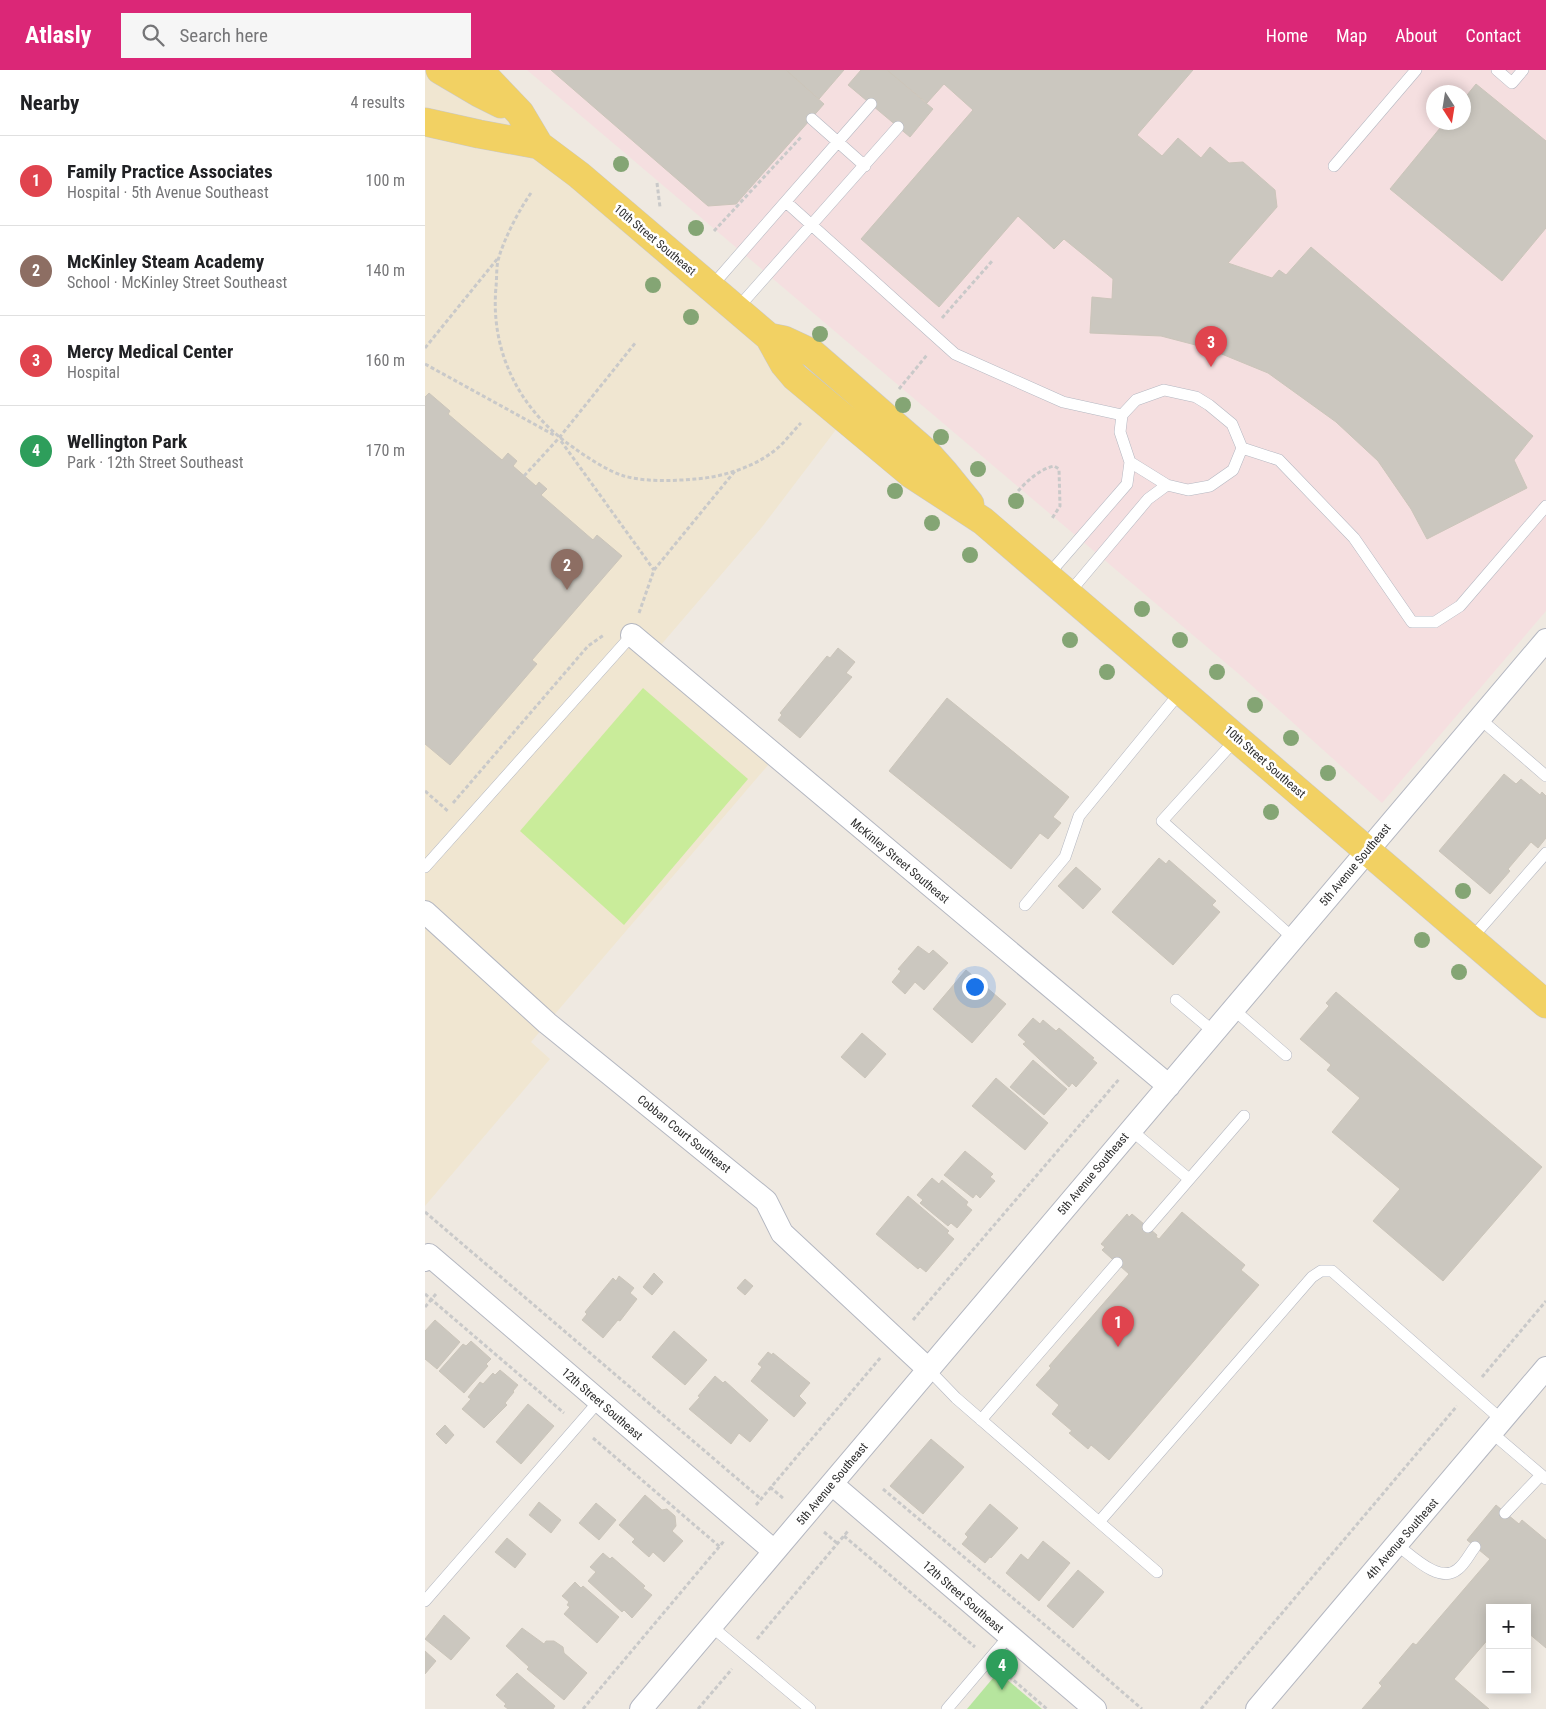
<!DOCTYPE html>
<meta charset="utf-8">
<style>
:root{--surface:#fff;--page:#f6f6f6;--text:#202124;--muted:#757577;--line:#e0e0e0;--accent:#db2777}
body{margin:0;font-family:"Roboto Condensed",sans-serif;background:var(--page);color:var(--text)}
.controls{position:absolute;right:15px;bottom:15px;display:grid;overflow:hidden;border-radius:0px;box-shadow:0 2px 12px #0003}
.controls button{width:45px;height:45px;display:grid;place-items:center;padding:0;border:0;border-bottom:1px solid var(--line);background:var(--surface);color:var(--text);font:25px sans-serif}
.compass{position:absolute;left:1001px;top:15px;width:45px;height:45px;border-radius:50%;background:var(--surface);box-shadow:0 2px 12px #0003;rotate:168deg}
.you{position:absolute;left:549px;top:916px;width:18px;height:18px;margin:-12px;border:4px solid #fff;border-radius:50%;background:#1a73e8;box-shadow:0 0 0 8px #1a73e833}
.badge{display:grid;place-items:center;width:32px;height:32px;border-radius:50%;background:var(--accent);color:#fff;font-size:16px;font-weight:700}
.pin{position:absolute;translate:-50% -41px;filter:drop-shadow(0 1px 2px #0008)}
.pin::after{content:'';position:absolute;top:26px;width:18px;height:15px;background:inherit;clip-path:polygon(0 0,100% 0,50% 100%)}
.list{margin:0;padding:0;list-style:none}
h2{display:flex;justify-content:space-between;align-items:center;height:65px;margin:0;padding:0 20px;font-size:21px}
h2 small{font-size:16px;font-weight:400;color:var(--muted)}
.list li{display:grid;grid-template-columns:32px 1fr auto;gap:15px;align-items:center;box-sizing:border-box;height:90px;padding:0 20px;border-top:1px solid var(--line)}
.list b{display:block;font-size:19px;white-space:nowrap}
.list p{margin:0;font-size:16px;white-space:nowrap;color:var(--muted)}
.list em{font-size:16px;font-style:normal;color:var(--muted)}
.icon{flex:none;width:28px;height:28px;fill:none;stroke:currentColor;stroke-width:2;stroke-linecap:round;stroke-linejoin:round}
.map{position:relative;flex:none;width:1121px;height:1639px;overflow:hidden}
header{display:flex;align-items:center;gap:30px;box-sizing:border-box;height:70px;padding:0 25px;background:var(--accent);color:#fff}
header strong{font-size:24px}
nav{display:flex;gap:28px;margin-inline-start:auto;font-size:18px}
.search{width:350px;height:45px;background:var(--page);display:flex;align-items:center;gap:12px;box-sizing:border-box;padding:0 18px;border-radius:0px;color:var(--muted);font-size:19px}
main{display:flex}
aside{flex:1;background:var(--surface)}
.map>svg:first-child{display:block}
.education{fill:#f0e6d1}
.medical{fill:#f5dfe0;fill-rule:evenodd}
.green{fill:#b6e59e}
.pitch{fill:#c9ec9a}
.building{fill:#cbc7bf;stroke:#cbc5ba}
.lines{fill:none;stroke-linecap:round;stroke-linejoin:round}
.service-casing{stroke:#b4b7c1;stroke-width:12}
.minor-casing{stroke:#b4b7c1;stroke-width:24}
.primary-casing{stroke:#c9c9c9;stroke-width:29}
.path{stroke:#c9c9c9;stroke-width:3;stroke-dasharray:4 2.5;stroke-linecap:butt}
.service{stroke:#fff;stroke-width:11}
.minor{stroke:#fff;stroke-width:22}
.primary{stroke:#f2d163;stroke-width:28}
.tree{fill:#84a574}
.labels{text-anchor:middle;stroke-width:5;stroke-linejoin:round;paint-order:stroke}
.street-label{font-size:12px;fill:#2e2e2e;stroke:#fff}
</style>
<header>
<strong>Atlasly</strong>
<div class="search"><svg class="icon" aria-label="search" viewBox="0 0 24 24"><circle cx="10" cy="10" r="6"/><path d="M15 15l6 6"/></svg>Search here</div>
<nav><a>Home</a><a>Map</a><a>About</a><a>Contact</a></nav>
</header>
<main>
<aside>
<h2>Nearby<small>4 results</small></h2>
<ul class="list">
<li><span class="badge" style="background:#e0444e">1</span><div><b>Family Practice Associates</b><p>Hospital · 5th Avenue Southeast</p></div><em>100 m</em></li>
<li><span class="badge" style="background:#8d6e63">2</span><div><b>McKinley Steam Academy</b><p>School · McKinley Street Southeast</p></div><em>140 m</em></li>
<li><span class="badge" style="background:#e0444e">3</span><div><b>Mercy Medical Center</b><p>Hospital</p></div><em>160 m</em></li>
<li><span class="badge" style="background:#2e9e5b">4</span><div><b>Wellington Park</b><p>Park · 12th Street Southeast</p></div><em>170 m</em></li>
</ul>
</aside>
<div class="map">
<svg width="1121" height="1639" viewBox="0 0 1121 1639">
<rect width="100%" height="100%" fill="#efe9e1"/>
<!-- education -->
<path class="education" d="M0,0H38L311,240L429,336L337,457L229,583L350,687L106,972L125,989L0,1136Z"/>
<!-- medical -->
<path class="medical" d="M102,0H1121V541L957,733L815,605ZM1008,22H1038V52H1008Z"/>
<!-- green -->
<path class="green" d="M573,1602L617,1639H542Z"/>
<!-- pitch -->
<path class="pitch" d="M218,618L323,709L199,855L95,761Z"/>
<!-- building -->
<path class="building" d="M126,0H361L399,34L311,134L283,136Z
M361,0H419L394,29Z
M436,0H462L508,39L485,67L423,15Z
M462,0H768L712,65L737,86L753,68L776,88L785,77L804,93L818,92L850,120L852,137L803,193L847,208L854,200L861,205L886,177L1108,366L1089,390L1102,418L1002,469L986,439L953,391L911,352L843,303L782,278L736,266L665,263L667,227L687,229L688,209L639,169L629,179L593,146L514,237L436,169L548,40L519,14L502,33Z
M1051,14L1121,71V158L1077,211L965,119L1020,52H1038V30Z
M4,323L25,341L23,344L77,390L83,383L92,391L88,396L111,416L114,412L122,419L116,425L168,470L172,465L197,486L107,590L112,594L25,695L0,674V327Z
M413,578L430,592L421,603L427,607L375,668L353,650L357,645L355,643L402,586L405,588Z
M522,628L644,727L628,747L636,753L623,769L615,763L586,799L464,701Z
M1079,704L1091,714L1096,709L1115,725L1117,722L1121,726V768L1113,778L1106,772L1083,799L1085,801L1065,824L1014,781Z
M734,788L741,794L744,790L791,831L787,835L795,842L748,895L687,842Z
M651,797L676,819L658,839L633,816Z
M493,876L504,884L508,880L523,893L499,920L490,912L480,924L467,912L476,901L473,899Z
M541,900L581,934L547,973L508,939Z
M911,922L1117,1097L1018,1211L948,1151L975,1119L907,1062L935,1028L902,1000L906,995L875,969L904,936L901,933Z
M608,948L615,954L618,950L631,961L634,958L669,988L667,989L672,993L651,1017L647,1013L644,1017L598,974L601,972L593,965Z
M437,963L461,984L440,1008L416,987Z
M608,990L642,1019L619,1045L585,1017Z
M571,1008L623,1053L600,1080L547,1036Z
M540,1081L568,1104L565,1107L570,1111L555,1128L551,1124L548,1128L519,1105Z
M507,1108L514,1114L517,1110L543,1132L541,1135L547,1140L532,1158L526,1153L523,1156L495,1133L498,1130L492,1125Z
M483,1126L524,1161L522,1163L529,1169L501,1202L495,1197L493,1199L451,1164Z
M757,1142L820,1195L816,1200L834,1215L684,1390L666,1375L663,1379L644,1363L647,1361L627,1344L634,1335L611,1315L626,1298L624,1296L704,1204L677,1180L680,1177L676,1174L702,1144L704,1147L707,1144L732,1165L731,1167L734,1169Z
M229,1203L238,1212L227,1225L218,1217Z
M194,1206L209,1218L205,1223L212,1229L195,1251L193,1250L178,1268L157,1250L162,1244L160,1242L188,1208L191,1211Z
M320,1209L328,1216L320,1225L312,1218Z
M10,1250L35,1272L12,1299L0,1289V1261Z
M249,1261L282,1290L260,1315L227,1287Z
M46,1271L66,1289L61,1294L63,1296L39,1323L14,1301L38,1274L41,1276Z
M343,1282L347,1285L348,1283L385,1313L374,1326L381,1333L369,1347L326,1311L337,1297L333,1294Z
M75,1300L93,1315L88,1321L89,1322L80,1333L82,1335L59,1358L37,1339L46,1329L43,1327L55,1312L58,1314L68,1303L70,1305Z
M290,1306L298,1313L300,1311L343,1350L325,1372L314,1363L306,1374L264,1339L275,1327L273,1326Z
M103,1334L129,1356L96,1394L71,1372Z
M20,1355L29,1365L21,1374L11,1364Z
M506,1369L539,1397L498,1444L465,1416Z
M220,1425L237,1440L242,1439L250,1446L251,1456L247,1461L258,1471L239,1492L228,1482L224,1487L207,1472L210,1469L194,1455Z
M114,1432L136,1450L126,1463L104,1445Z
M171,1433L191,1450L174,1470L154,1453Z
M565,1434L593,1458L566,1488L565,1487L560,1493L537,1474L543,1467L540,1464Z
M1071,1435L1094,1454L1097,1450L1121,1470V1578L1102,1562V1538H1065V1567L1029,1609L1064,1639H937L957,1616L954,1613L988,1573L991,1575L1065,1489L1042,1470Z
M82,1468L101,1484L90,1498L70,1482Z
M618,1471L645,1493L614,1531L581,1503L596,1484L603,1490Z
M178,1483L185,1489L187,1487L220,1516L218,1518L227,1525L207,1548L199,1540L197,1542L163,1511L171,1502L165,1497Z
M653,1500L679,1522L648,1558L622,1536Z
M150,1512L156,1518L158,1516L194,1547L172,1573L139,1544L145,1537L142,1535L144,1532L137,1526Z
M19,1545L45,1568L26,1590L0,1569Z
M97,1558L119,1574L121,1571H129L138,1577L139,1583L162,1603L139,1630L102,1599L104,1597L81,1576Z
M0,1581L11,1591L0,1604Z
M92,1603L130,1636L128,1639H83L79,1636L81,1634L71,1625Z"/>
<g class="lines">
<!-- service casing -->
<g class="service-casing">
<path id="service" d="M1072,0L1087,13L1098,0
M387,49L440,96
M909,96L991,0
M361,132L530,284L638,332L697,345
M286,217L446,34
M311,240L473,57
M739,320L771,327L784,335L807,354L817,378L808,400L785,416L763,420L742,415L705,392L695,362L697,345L711,330Z
M817,378L854,390L929,468L987,552H1010L1035,536L1121,436
M623,505L702,414L705,392
M644,523L723,429L742,415
M1054,648L1121,706
M812,668L737,751L868,868
M0,797L207,565
M600,835L640,787L654,746L757,620
M1046,869L1121,783
M751,930L789,962
M808,939L861,985
M706,1060L764,1109
M723,1157L819,1046
M503,1299L531,1328L674,1452L887,1207L896,1201H907L1078,1351
M556,1350L692,1193
M1067,1363L1121,1409
M1080,1443L1116,1405
M674,1452L732,1502
M971,1474C986,1485 1015,1515 1033,1499C1040,1494 1045,1483 1050,1477
M0,1531L174,1331
M286,1556L385,1639
M522,1639L584,1566"/>
</g>
<!-- minor casing -->
<g class="minor-casing">
<path id="minor" d="M207,565L744,1016
M0,842L122,953L341,1131L357,1163L503,1299
M0,1190L4,1185L349,1481
M407,1414L670,1639
M216,1639L1121,570
M832,1639L1121,1298"/>
</g>
<!-- primary casing -->
<g class="primary-casing">
<path id="primary" d="M15,0L54,23L76,34
M54,0L95,43L114,75L154,105L344,267L359,294L370,307L486,404L558,451L1121,934
M0,52L54,64L114,75
M344,267L359,270L387,283L502,383L519,402L545,434"/>
</g>
<!-- path -->
<path class="path" d="M232,113L235,137
M106,123C94,140 80,167 74,187C71,196 72,207 71,217C65,282 95,341 149,378C163,388 183,401 199,406C221,412 247,411 270,409C299,407 334,396 356,375C363,368 369,360 376,353
M289,161L377,66
M517,248L568,190
M0,278L73,188
M0,294L129,365
M474,319L502,285
M136,371L229,500
M99,406L134,368L211,272
M593,421C602,411 615,399 629,396L634,399L635,436L626,450
M214,543L229,500L310,401
M0,721L24,742
M28,733L163,576L179,565
M0,1142L336,1429
M0,1224L139,1343
M0,1237L11,1224
M488,1250L695,1008
M1057,1307L1121,1231
M168,1368L295,1477
M345,1417L359,1429
M458,1419L627,1561L717,1639
M331,1435L456,1287
M399,1462L413,1474
M419,1466L550,1577
M332,1569L423,1461
M579,1602L622,1639
M158,1639L299,1471
M273,1639L307,1599
M776,1639L1032,1336"/>
<!-- service -->
<use href="#service" class="service"/>
<!-- minor -->
<use href="#minor" class="minor"/>
<!-- primary -->
<use href="#primary" class="primary"/>
</g>
<!-- trees -->
<g class="tree">
<circle cx="196" cy="94" r="8"/>
<circle cx="271" cy="158" r="8"/>
<circle cx="228" cy="215" r="8"/>
<circle cx="266" cy="247" r="8"/>
<circle cx="395" cy="264" r="8"/>
<circle cx="478" cy="335" r="8"/>
<circle cx="516" cy="367" r="8"/>
<circle cx="553" cy="399" r="8"/>
<circle cx="470" cy="421" r="8"/>
<circle cx="591" cy="431" r="8"/>
<circle cx="507" cy="453" r="8"/>
<circle cx="545" cy="485" r="8"/>
<circle cx="717" cy="539" r="8"/>
<circle cx="645" cy="570" r="8"/>
<circle cx="755" cy="570" r="8"/>
<circle cx="682" cy="602" r="8"/>
<circle cx="792" cy="602" r="8"/>
<circle cx="830" cy="635" r="8"/>
<circle cx="866" cy="668" r="8"/>
<circle cx="903" cy="703" r="8"/>
<circle cx="846" cy="742" r="8"/>
<circle cx="1038" cy="821" r="8"/>
<circle cx="997" cy="870" r="8"/>
<circle cx="1034" cy="902" r="8"/>
</g>
<g class="labels">
<!-- street labels -->
<g class="street-label">
<text transform="translate(230 170) rotate(40)" y="4">10th Street Southeast</text>
<text transform="translate(840 692) rotate(41)" y="4">10th Street Southeast</text>
<text transform="translate(475 791) rotate(40)" y="4">McKinley Street Southeast</text>
<text transform="translate(930 795) rotate(-50)" y="4">5th Avenue Southeast</text>
<text transform="translate(259 1064) rotate(39)" y="4">Cobban Court Southeast</text>
<text transform="translate(668 1104) rotate(-50)" y="4">5th Avenue Southeast</text>
<text transform="translate(177 1334) rotate(41)" y="4">12th Street Southeast</text>
<text transform="translate(407 1414) rotate(-50)" y="4">5th Avenue Southeast</text>
<text transform="translate(977 1469) rotate(-49)" y="4">4th Avenue Southeast</text>
<text transform="translate(538 1527) rotate(41)" y="4">12th Street Southeast</text>
</g>
</g>
</svg>
<div class="controls">
<button>+</button>
<button>−</button>
</div>
<svg class="compass" viewBox="-18 -18 36 36"><path d="M0-13l5 13h-10z" fill="#e53935"/><path d="M0 13l5-13h-10z" fill="#757577"/></svg>
<div class="you"></div>
<div class="pin badge" style="left:693px;top:1277px;background:#e0444e">1</div>
<div class="pin badge" style="left:142px;top:520px;background:#8d6e63">2</div>
<div class="pin badge" style="left:786px;top:297px;background:#e0444e">3</div>
<div class="pin badge" style="left:577px;top:1620px;background:#2e9e5b">4</div>
</div>
</main>
